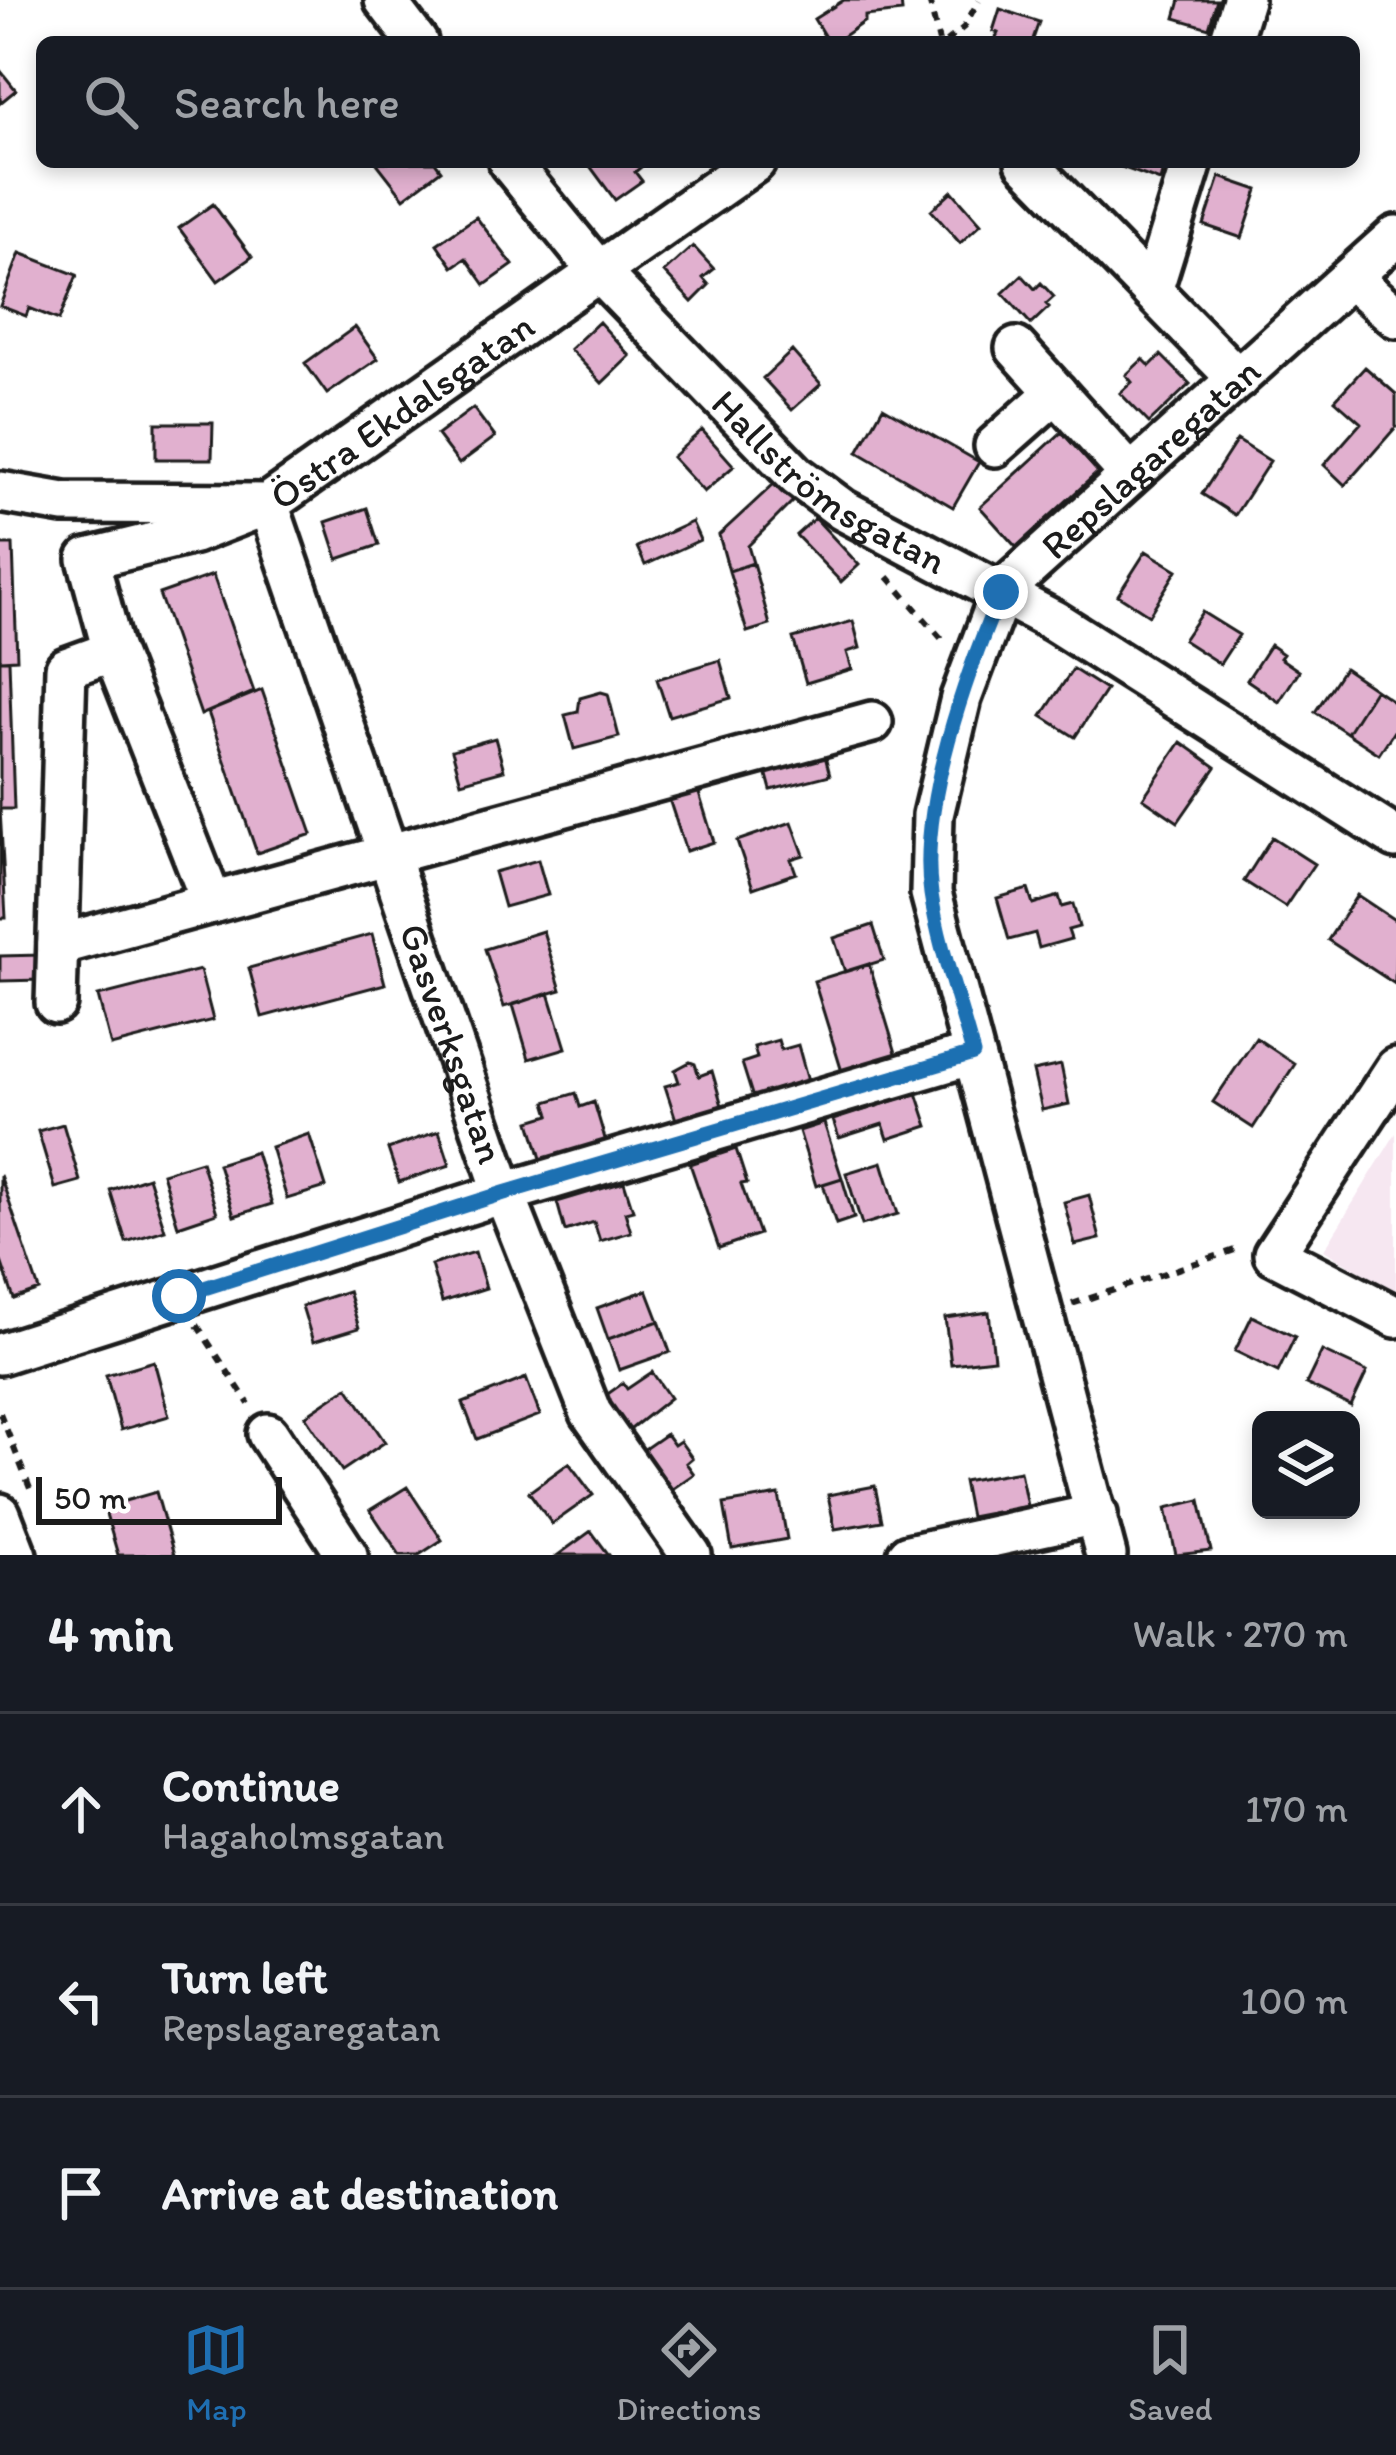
<!DOCTYPE html>
<meta charset="utf-8">
<style>
:root{--surface:#171b24;--page:#242831;--text:#f1f3f6;--muted:#9ea1a6;--line:#363941;--accent:#1f6fb2}
body{margin:0;font-family:Itim,sans-serif;background:var(--page);color:var(--text)}
.controls{position:absolute;right:36px;bottom:36px;display:grid;overflow:hidden;border-radius:18px;box-shadow:0 6px 18px #0003}
.controls button{width:108px;height:108px;display:grid;place-items:center;padding:0;border:0;border-bottom:3px solid var(--line);background:var(--surface);color:var(--text);font:60px sans-serif}
.scale{position:absolute;left:36px;bottom:30px;width:246px;box-sizing:border-box;padding-left:12px;border:6px solid #1c1c1c;border-top:0;font-size:33px;line-height:42px;white-space:nowrap;color:#1c1c1c;-webkit-text-stroke:9px #fff;paint-order:stroke}
.stop{position:absolute;width:36px;height:36px;margin:-27px;border:9px solid #1f6fb2;border-radius:50%;background:#fff}
.stop.end{background:#1f6fb2;border-color:#fff;box-shadow:0 3px 12px #0008}
.list{margin:0;padding:0;list-style:none}
h2{display:flex;justify-content:space-between;align-items:center;height:156px;margin:0;padding:0 48px;font-size:51px}
h2 small{font-size:39px;font-weight:400;color:var(--muted)}
.list li{display:grid;grid-template-columns:78px 1fr auto;gap:36px;align-items:center;box-sizing:border-box;height:192px;padding:0 48px;border-top:3px solid var(--line)}
.list b{display:block;font-size:45px;white-space:nowrap}
.list p{margin:0;font-size:39px;white-space:nowrap;color:var(--muted)}
.list em{font-size:39px;font-style:normal;color:var(--muted)}
.icon{flex:none;width:66px;height:66px;fill:none;stroke:currentColor;stroke-width:2;stroke-linecap:round;stroke-linejoin:round}
.map{position:relative;flex:none;width:1396px;height:1555px;overflow:hidden}
.search{position:absolute;background:var(--surface);box-shadow:0 6px 18px #0003;left:36px;right:36px;top:36px;height:132px;display:flex;align-items:center;gap:30px;box-sizing:border-box;padding:0 42px;border-radius:18px;color:var(--muted);font-size:45px}
.sheet{height:732px;background:var(--surface)}
nav{display:flex;justify-content:space-around;align-items:center;box-sizing:border-box;height:168px;border-top:3px solid var(--line);background:var(--surface);font-size:33px;color:var(--muted)}
nav a{display:grid;justify-items:center;gap:6px}
nav .on{color:var(--accent)}
.map>svg:first-child{display:block}
.built{fill:#f6e7f1}
.building{fill:#e1b0cf;stroke:#1c1c1c;stroke-width:3}
.lines{fill:none;stroke-linecap:round;stroke-linejoin:round}
.minor-casing{stroke:#1c1c1c;stroke-width:48}
.path{stroke:#1c1c1c;stroke-width:6;stroke-dasharray:9 9;stroke-linecap:butt}
.minor{stroke:#fff;stroke-width:39}
.route{stroke:#1f6fb2;stroke-width:15}
.labels{text-anchor:middle;stroke-width:9;stroke-linejoin:round;paint-order:stroke}
.street-label{font-size:39px;fill:#1c1c1c;stroke:#fff}
</style>
<div class="map">
<svg width="1396" height="1555" viewBox="0 0 1396 1555">
<rect width="100%" height="100%" fill="#fff"/>
<filter id="ink" filterUnits="userSpaceOnUse"><feTurbulence type="fractalNoise" baseFrequency=".00833" numOctaves="2"/><feDisplacementMap in="SourceGraphic" scale="24" xChannelSelector="R" yChannelSelector="G"/><feConvolveMatrix kernelMatrix="1 2 1 2 8 2 1 2 1" color-interpolation-filters="sRGB"/></filter>
<g filter="url(#ink)">
<!-- built -->
<path class="built" d="M1396,1133V1293L1324,1250Z"/>
<!-- building -->
<path class="building" d="M844,0H901L902,12L865,16V21L835,42H828L814,19Z
M1180,0H1217L1209,28L1175,18Z
M1000,9L1039,22L1032,42H994L998,33L993,31Z
M0,70L16,90L0,103Z
M376,162H435L441,170L404,198Z
M587,162H645L646,163L635,172L642,181L615,200Z
M1108,162H1165L1160,181Z
M1220,177L1258,190L1242,238L1204,225Z
M952,191L981,224L960,243L931,210Z
M213,204L252,257L218,281L179,228Z
M476,217L513,265L485,285L466,258L453,267L437,244Z
M693,246L714,269L703,278L709,285L692,302L664,272Z
M20,253L77,275L59,320L29,308L26,316L0,306Z
M1022,275L1035,289L1041,283L1054,297L1046,304L1049,307L1031,324L1003,293Z
M599,322L630,356L602,383L570,349Z
M355,327L378,359L327,394L305,363Z
M792,351L821,384L792,410L763,378Z
M1161,355L1190,384L1149,423L1120,393L1132,382L1126,375L1143,359L1150,366Z
M1365,367L1396,394V427L1345,485L1324,465L1361,423L1335,400Z
M883,407L979,462L953,507L858,452Z
M473,408L495,437L459,464L437,435Z
M156,423H213L212,459H156Z
M702,430L734,466L704,492L672,457Z
M1062,432L1098,472L1016,547L980,507Z
M1237,440L1270,461L1235,515L1202,494Z
M775,483L793,501L748,546L753,563L729,571L719,535Z
M367,508L379,545L338,559L326,522Z
M815,518L859,565L841,582L796,535Z
M692,522L700,540L645,565L637,547Z
M0,545H13L17,659L0,660Z
M1146,551L1177,570L1149,615L1118,595Z
M753,563L770,625L747,632L729,571Z
M213,575L254,692L201,715L159,594Z
M1202,612L1239,635L1220,664L1183,640Z
M853,621L860,648L847,652L852,669L806,683L793,638Z
M1270,645L1283,654L1280,658L1299,671L1279,702L1247,680Z
M0,660H9L14,809H0Z
M720,660L731,698L669,716L657,679Z
M1344,668L1375,689L1347,733L1315,712Z
M1073,669L1106,690L1075,737L1042,716Z
M1375,689L1396,703V728L1379,754L1347,733Z
M262,690L312,834L257,853L208,712Z
M601,692L608,694L619,737L574,749L565,715L578,712L580,698Z
M495,738L504,770L461,782L452,750Z
M1181,742L1216,767L1178,822L1143,798Z
M824,752L830,775L771,790L765,768Z
M697,787L714,842L686,851L668,796Z
M0,809L6,918H0Z
M792,822L804,855L791,859L796,873L753,888L737,841Z
M1272,837L1314,864L1285,907L1244,881Z
M538,860L548,895L504,907L494,872Z
M1028,889L1033,904L1059,896L1062,907L1073,904L1079,927L1068,930L1071,939L1039,948L1035,933L1009,940L997,898Z
M1357,895L1396,921L1395,984L1328,940Z
M873,925L884,960L845,972L834,938Z
M543,931L561,990L504,1007L485,949Z
M372,934L385,984L262,1017L249,968Z
M42,955L43,980L0,981V956Z
M869,964L897,1056L843,1075L814,981Z
M200,970L213,1020L111,1046L98,996Z
M549,993L566,1048L529,1059L513,1005Z
M1256,1038L1295,1064L1253,1128L1213,1102Z
M778,1040L781,1050L798,1045L808,1081L753,1098L742,1063L757,1058L754,1047Z
M690,1062L695,1064L699,1076L712,1071L723,1109L677,1123L665,1086L679,1082L675,1070Z
M1061,1065L1069,1104L1042,1110L1033,1071Z
M576,1093L580,1107L594,1102L606,1142L542,1162L530,1121L550,1115L546,1102Z
M917,1093L928,1126L888,1139L883,1124L839,1138L833,1120Z
M824,1123L842,1178L816,1186L799,1131Z
M63,1124L80,1181L55,1188L38,1131Z
M439,1131L450,1165L399,1182L388,1149Z
M309,1134L326,1187L287,1199L271,1147Z
M736,1149L747,1183L741,1184L759,1234L719,1248L690,1164Z
M256,1152L272,1204L234,1216L218,1164Z
M201,1161L217,1213L178,1226L162,1173Z
M882,1162L898,1214L862,1225L846,1173Z
M0,1175L39,1290L14,1299L0,1258Z
M148,1177L165,1230L126,1242L110,1190Z
M842,1178L854,1218L836,1224L823,1184Z
M624,1182L633,1210L625,1212L631,1232L600,1241L594,1222L565,1231L557,1202Z
M1089,1195L1100,1239L1075,1245L1064,1202Z
M475,1252L486,1288L442,1302L431,1265Z
M647,1290L659,1321L608,1339L597,1308Z
M348,1291L359,1328L313,1342L302,1306Z
M989,1312L994,1359L951,1364L945,1318Z
M1252,1316L1295,1337L1278,1372L1235,1351Z
M659,1321L670,1352L619,1370L608,1339Z
M1322,1351L1367,1372L1351,1406L1306,1384Z
M154,1361L169,1416L121,1430L106,1375Z
M652,1372L670,1398L626,1433L602,1398L623,1383L627,1389Z
M526,1378L540,1415L477,1439L463,1403Z
M348,1387L385,1442L342,1471L305,1416Z
M666,1434L674,1445L680,1441L692,1458L686,1463L694,1474L668,1492L640,1452Z
M569,1463L593,1495L552,1524L529,1492Z
M1020,1471L1027,1506L970,1517L963,1481Z
M875,1486L882,1521L835,1529L828,1495Z
M407,1487L442,1540L419,1555H400L370,1510Z
M156,1492L174,1555H118L104,1507Z
M779,1495L787,1539L732,1549L724,1504Z
M1200,1500L1211,1551L1176,1555L1166,1508Z
M591,1531L609,1555H558Z"/>
<g class="lines">
<!-- minor casing -->
<g class="minor-casing">
<g id="minor">
<path d="M385,0L417,42"/>
<path d="M1230,42L1243,0"/>
<path id="s1" d="M509,162L598,271L797,476L843,510L1054,621L1396,838"/>
<path d="M1026,162L1238,379"/>
<path d="M1351,278L1396,317"/>
<path d="M1152,291L1192,162"/>
<path d="M1016,348L1130,474"/>
<path d="M995,446L1056,392"/>
<path id="s2" d="M0,492L64,503L268,504L755,162"/>
<path d="M113,651L212,903"/>
<path d="M58,945L872,722"/>
<path id="s3" d="M56,1003L66,668L113,651L88,559L194,533L268,504L504,1193L591,1413L691,1555"/>
<path d="M1396,1068L1274,1254L1396,1317"/>
<path d="M0,1354L504,1193L973,1054"/>
<path d="M268,1434L347,1555"/>
<path d="M0,1514L16,1555"/>
<path d="M908,1555L1097,1514"/>
<path id="s4" d="M1106,1555L931,893L933,815L961,698L1001,592L1396,236"/>
</g>
</g>
<!-- path -->
<path class="path" d="M929,0L939,42
M946,42L964,27L979,0
M888,577L941,638L942,646
M1072,1304L1241,1248
M197,1325L249,1404
M0,1413L33,1496"/>
<!-- minor -->
<use href="#minor" class="minor"/>
</g>
</g>
<g class="lines" filter="url(#ink)">
<!-- route -->
<path class="route" d="M179,1296L504,1193L973,1054C959,1001 939,947 931,894C918,806 967,672 1001,592"/>
</g>
<g class="labels">
<!-- street labels -->
<g class="street-label">
<text dy="14" stroke="none"><textPath href="#s2" startOffset="432">Östra Ekdalsgatan</textPath></text>
<text dy="14" stroke="none"><textPath href="#s4" startOffset="1197">Repslagaregatan</textPath></text>
<text dy="14" stroke="none"><textPath href="#s1" startOffset="456">Hallströmsgatan</textPath></text>
<text dy="14" stroke="none"><textPath href="#s3" startOffset="1239">Gasverksgatan</textPath></text>
</g>
</g>
</svg>
<div class="controls">
<button><svg class="icon" aria-label="layers" viewBox="0 0 24 24"><path d="M12 4l9 5-9 5-9-5zM3 14l9 5 9-5"/></svg></button>
</div>
<div class="scale">50 m</div>
<div class="stop" style="left:179px;top:1296px"></div>
<div class="stop end" style="left:1001px;top:592px"></div>
<div class="search"><svg class="icon" aria-label="search" viewBox="0 0 24 24"><circle cx="10" cy="10" r="6"/><path d="M15 15l6 6"/></svg>Search here</div>
</div>
<section class="sheet">
<h2>4 min<small>Walk · 270 m</small></h2>
<ul class="list">
<li><svg class="icon" aria-label="ahead" viewBox="0 0 24 24"><path d="M12 20V5M6 11l6-6 6 6"/></svg><div><b>Continue</b><p>Hagaholmsgatan</p></div><em>170 m</em></li>
<li><svg class="icon" aria-label="left" viewBox="0 0 24 24"><path d="M17 20v-9H6M10 6l-5 5 5 5"/></svg><div><b>Turn left</b><p>Repslagaregatan</p></div><em>100 m</em></li>
<li><svg class="icon" aria-label="arrive" viewBox="0 0 24 24"><path d="M6 21V4h12l-3 4 3 4H6"/></svg><div><b>Arrive at destination</b></div></li>
</ul>
</section>
<nav>
<a class="on"><svg class="icon" aria-label="map" viewBox="0 0 24 24"><path d="M3 6l6-2 6 2 6-2v14l-6 2-6-2-6 2zM9 4v14M15 6v14"/></svg>Map</a>
<a><svg class="icon" aria-label="directions" viewBox="0 0 24 24"><path d="M12 3l9 9-9 9-9-9zM9 14v-3h6M13 9l2 2-2 2"/></svg>Directions</a>
<a><svg class="icon" aria-label="saved" viewBox="0 0 24 24"><path d="M7 4h10v16l-5-4-5 4z"/></svg>Saved</a>
</nav>
